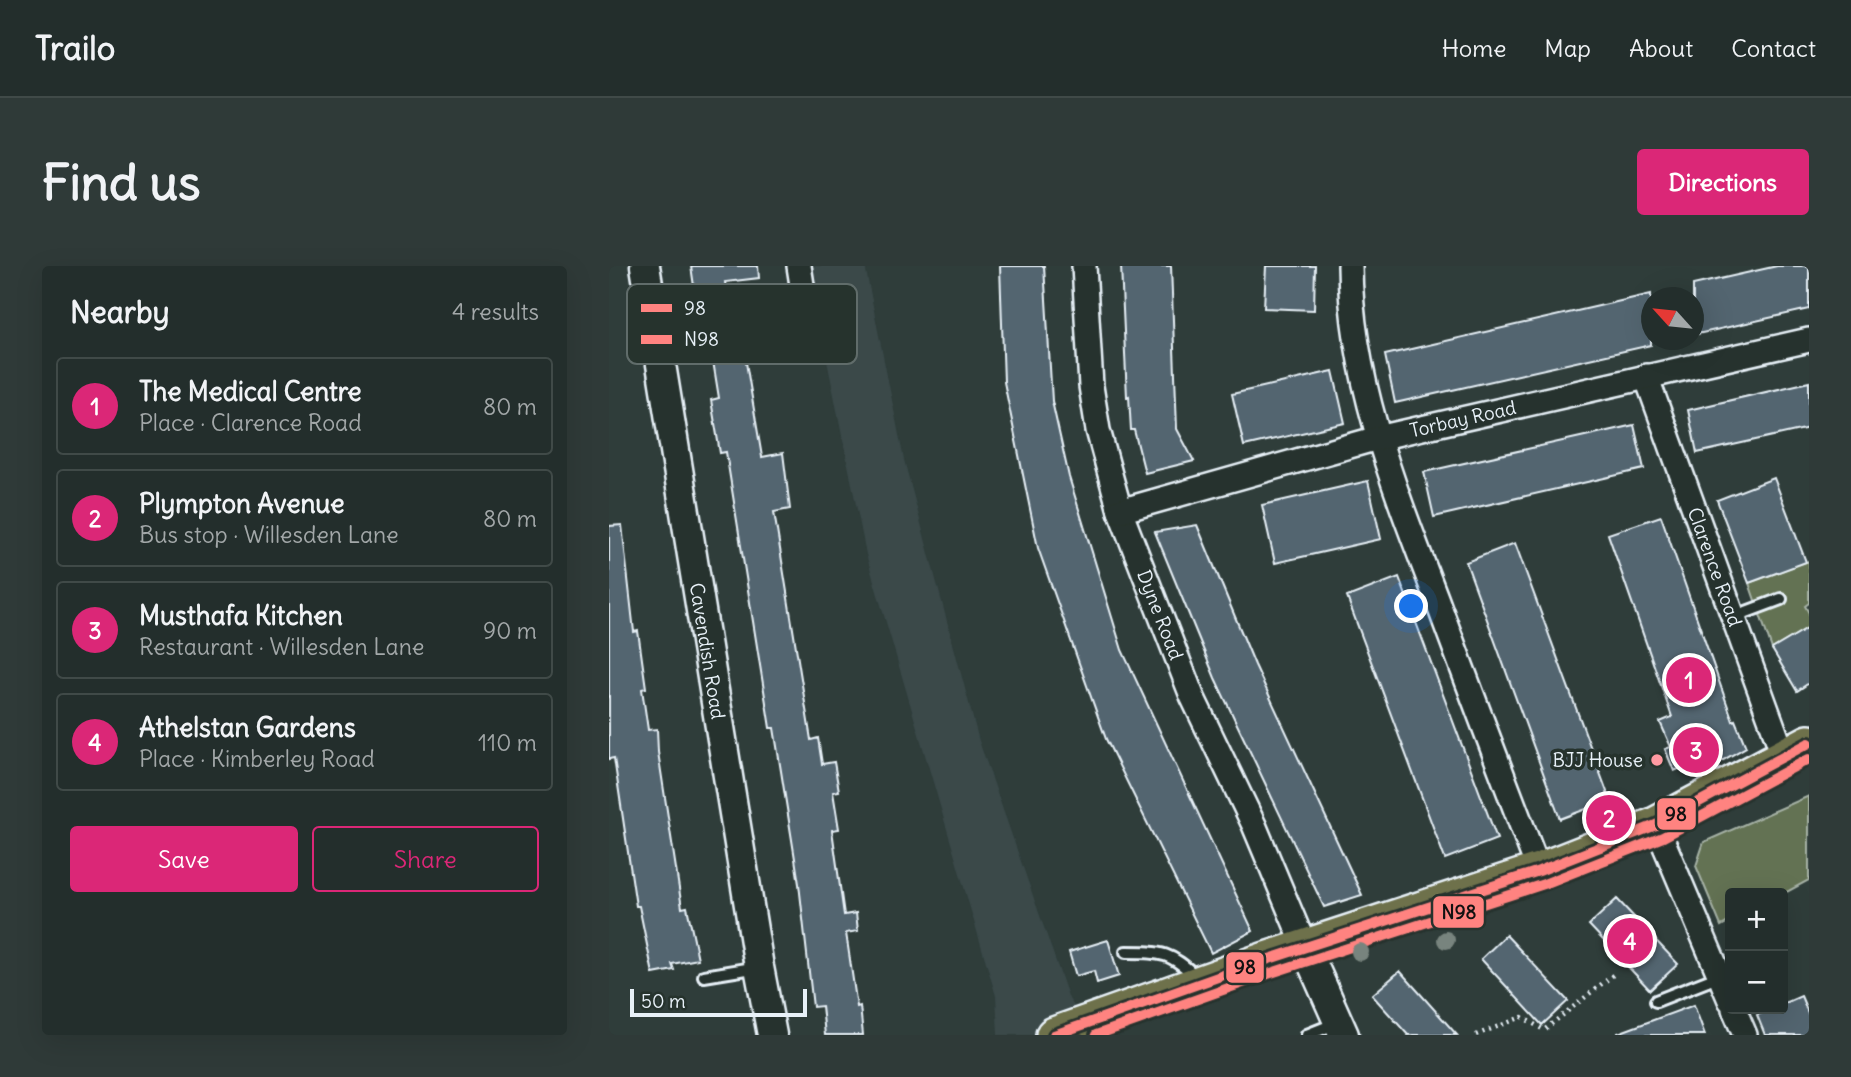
<!DOCTYPE html>
<meta charset="utf-8">
<style>
:root{--surface:#232e2c;--page:#2f3a38;--text:#f1f3f6;--muted:#a3a8a9;--line:#404a48;--accent:#db2777}
body{margin:0;font-family:Delius,sans-serif;background:var(--page);color:var(--text)}
.controls{position:absolute;right:21px;bottom:21px;display:grid;overflow:hidden;border-radius:7px;box-shadow:0 7px 28px #0002}
.controls button{width:63px;height:63px;display:grid;place-items:center;padding:0;border:0;border-bottom:2px solid var(--line);background:var(--surface);color:var(--text);font:35px sans-serif}
.compass{position:absolute;left:1032px;top:21px;width:63px;height:63px;border-radius:50%;background:var(--surface);box-shadow:0 7px 28px #0002;rotate:297deg}
.scale{position:absolute;left:21px;bottom:18px;width:177px;box-sizing:border-box;padding-left:7px;border:4px solid #e8f1f8;border-top:0;font-size:19px;line-height:24px;white-space:nowrap;color:#e8f1f8;-webkit-text-stroke:5px #26332d;paint-order:stroke}
.you{position:absolute;left:803px;top:341px;width:24px;height:24px;margin:-18px;border:5px solid #fff;border-radius:50%;background:#1a73e8;box-shadow:0 0 0 10px #1a73e833}
.badge{display:grid;place-items:center;width:46px;height:46px;border-radius:50%;background:var(--accent);color:#fff;font-size:23px;font-weight:700}
.pin{position:absolute;translate:-50% -50%;border:4px solid #fff;box-shadow:0 2px 7px #0006}
.list{margin:0;padding:0;list-style:none}
h2{display:flex;justify-content:space-between;align-items:center;height:91px;margin:0;padding:0 28px;font-size:30px}
h2 small{font-size:23px;font-weight:400;color:var(--muted)}
.list li{display:grid;grid-template-columns:46px 1fr auto;gap:21px;align-items:center;box-sizing:border-box;height:98px;margin:0 14px 14px;padding:0 14px;border:2px solid var(--line);border-radius:7px}
.list b{display:block;font-size:26px;white-space:nowrap}
.list p{margin:0;font-size:23px;white-space:nowrap;color:var(--muted)}
.list em{font-size:23px;font-style:normal;color:var(--muted)}
.actions{display:flex;gap:14px;padding:21px 28px}
.actions a{flex:1;padding:16px 0;border:2px solid var(--accent);border-radius:7px;text-align:center;font-size:24px;color:var(--accent)}
.actions .main{background:var(--accent);color:#fff}
.map{position:relative;flex:none;width:1200px;height:769px;overflow:hidden;border-radius:7px}
header{display:flex;align-items:center;gap:42px;box-sizing:border-box;height:98px;padding:0 35px;background:var(--surface);border-bottom:2px solid var(--line)}
header strong{font-size:33px}
nav{display:flex;gap:38px;margin-inline-start:auto;font-size:24px}
.intro{display:flex;align-items:center;justify-content:space-between;box-sizing:border-box;height:168px;padding:0 42px}
h1{margin:0;font-size:49px}
.button{padding:18px 32px;border-radius:7px;background:var(--accent);color:#fff;font-size:24px;font-weight:700}
main{display:flex;gap:42px;padding:0 42px}
aside{flex:1;background:var(--surface);border-radius:7px;box-shadow:0 7px 28px #0002}
.map>svg:first-child{display:block}
.built{fill:#3a494a}
.green{fill:#647253;stroke:#a6b2a6;stroke-width:2}
.building{fill:#536570;stroke:#e8f1f8;stroke-width:2}
.lines{fill:none;stroke-linecap:round;stroke-linejoin:round}
.service-casing{stroke:#e8f1f8;stroke-width:16}
.minor-casing{stroke:#e8f1f8;stroke-width:28}
.tertiary-casing{stroke:#e8f1f8;stroke-width:33}
.primary-casing{stroke:#e8f1f8;stroke-width:40}
.path{stroke:#e8f1f8;stroke-width:4.5;stroke-dasharray:2 5;stroke-linecap:butt}
.service{stroke:#26332d;stroke-width:10}
.minor{stroke:#26332d;stroke-width:23}
.tertiary{stroke:#26332d;stroke-width:28}
.primary{stroke:#6e714b;stroke-width:35}
.bus-1-casing{stroke:#26332d;stroke-width:16}
.bus-2-casing{stroke:#26332d;stroke-width:16}
.bus-1{stroke:#ff8380;stroke-width:10}
.bus-2{stroke:#ff8380;stroke-width:10}
.tree{fill:#78847e}
.poi-dot{fill:#ff9aa2;stroke:#26332d;stroke-width:2.5}
.labels{text-anchor:middle;stroke-width:7;stroke-linejoin:round;paint-order:stroke}
.street-label{font-size:19px;fill:#e8f1f8;stroke:#26332d}
.poi-label{font-size:19px;fill:#e8f1f8;stroke:#26332d;text-anchor:end}
.key{fill:#26332d;stroke:#606c6a;stroke-width:2}
.key-label{font-size:19px;fill:#e8f1f8}
.line-badge{stroke:#26332d;stroke-width:2.5}
.pale-badge-label{font-size:19px;text-anchor:middle;font-weight:bold;fill:#111}
</style>
<header>
<strong>Trailo</strong>
<nav><a>Home</a><a>Map</a><a>About</a><a>Contact</a></nav>
</header>
<div class="intro"><h1>Find us</h1><a class="button">Directions</a></div>
<main>
<aside>
<h2>Nearby<small>4 results</small></h2>
<ul class="list">
<li><span class="badge">1</span><div><b>The Medical Centre</b><p>Place · Clarence Road</p></div><em>80 m</em></li>
<li><span class="badge">2</span><div><b>Plympton Avenue</b><p>Bus stop · Willesden Lane</p></div><em>80 m</em></li>
<li><span class="badge">3</span><div><b>Musthafa Kitchen</b><p>Restaurant · Willesden Lane</p></div><em>90 m</em></li>
<li><span class="badge">4</span><div><b>Athelstan Gardens</b><p>Place · Kimberley Road</p></div><em>110 m</em></li>
</ul>
<div class="actions"><a class="main">Save</a><a>Share</a></div>
</aside>
<div class="map">
<svg width="1200" height="769" viewBox="0 0 1200 769">
<rect width="100%" height="100%" fill="#2f3d3a"/>
<filter id="ink" filterUnits="userSpaceOnUse"><feTurbulence type="fractalNoise" baseFrequency=".0143" numOctaves="2"/><feDisplacementMap in="SourceGraphic" scale="14" xChannelSelector="R" yChannelSelector="G"/><feConvolveMatrix kernelMatrix="1 2 1 2 8 2 1 2 1" color-interpolation-filters="sRGB"/></filter>
<g filter="url(#ink)">
<!-- built -->
<path class="built" d="M199,0H256L295,194L370,475L460,733L485,769H389L387,730L257,288Z"/>
<!-- green -->
<path class="green" d="M1200,295V337L1196,340L1200,347V361L1163,383L1140,317Z
M1200,530V614L1174,628L1121,627V655L1112,660L1087,600L1095,576Z"/>
<!-- building -->
<path class="building" d="M82,0H149L150,12L116,16L122,56L130,55L153,191L174,187L181,243L165,246L202,474L209,472L213,498L225,496L230,525L224,526L230,563L223,564L235,649L247,647L249,665L237,667L248,741L251,740L254,769H216L213,740L204,741L190,618L172,505L165,462H161L117,186L111,187L102,134L110,132L94,33L87,34Z
M391,0H435L443,135L460,211L513,384L644,665L602,687L497,473L429,282L395,116Z
M512,0H562L568,163L585,195L536,207L525,164H522L520,130L518,131Z
M657,0H706L705,44L655,42Z
M1168,0H1200V43L1084,69V19Z
M1042,28V79L786,137L776,89Z
M724,105L736,157L635,180L623,128Z
M1200,116V162L1088,187L1079,144Z
M1025,159L1035,203L825,251L815,206Z
M1165,212L1197,296L1140,317L1108,234Z
M759,215L772,273L666,297L653,239Z
M1052,250L1124,455L1126,454L1137,481L1088,509L1082,498L1065,505L1056,483L1062,481L1051,456L1063,451L999,268Z
M13,259L25,366L29,365L37,422L33,423L39,464L48,463L49,486L73,642L78,641L89,693L63,698L65,704L44,708L30,640H27L5,492L0,493V260Z
M588,259L646,399L753,629L715,641L606,412L546,266Z
M906,277L1001,534L951,553L857,296Z
M790,311L888,573L836,593L738,331Z
M1200,361V417L1188,425L1163,383Z
M1008,633L1069,698L1041,724L980,659Z
M897,669L959,735L933,759L872,693Z
M499,674L510,710L488,717L485,705L467,710L460,686Z
M791,705L848,769H799L763,729Z
M1192,730L1200,749V769H1156L1148,749L1163,743H1174V738Z
M1085,739L1096,769H1009V767Z"/>
<g class="lines">
<!-- service casing -->
<g class="service-casing">
<path id="service" d="M1124,351L1172,333
M517,686C555,686 560,686 589,712
M95,710L150,701
M1047,735L1111,710
M698,769L728,757"/>
</g>
<!-- minor casing -->
<g class="minor-casing">
<g id="minor">
<path d="M190,0L199,57"/>
<path id="s1" d="M475,0L482,120L489,164L511,245L583,430L645,559L696,681"/>
<path d="M741,0C742,117 788,229 829,337C862,427 896,516 930,605"/>
<path id="s2" d="M1037,110L1175,491"/>
<path id="s3" d="M511,245L769,172L1200,74"/>
<path d="M1047,559L1121,734"/>
<path d="M1125,743L1136,769"/>
</g>
</g>
<!-- tertiary casing -->
<g class="tertiary-casing">
<g id="tertiary">
<path id="s4" d="M36,0L150,701L163,769"/>
<path d="M696,681L735,769"/>
</g>
</g>
<!-- primary casing -->
<g class="primary-casing">
<path id="primary" d="M445,769L654,695L930,605L1047,559L1200,477"/>
</g>
<!-- path -->
<path class="path" d="M867,769L913,751L935,764L1004,709"/>
<!-- service -->
<use href="#service" class="service"/>
<!-- minor -->
<use href="#minor" class="minor"/>
<!-- tertiary -->
<use href="#tertiary" class="tertiary"/>
<!-- primary -->
<use href="#primary" class="primary"/>
<!-- bus-1 casing -->
<g class="bus-1-casing">
<path id="bus-1" d="M445,769L654,695L930,605L1047,559L1200,477"/>
</g>
<!-- bus-2 casing -->
<g class="bus-2-casing">
<path id="bus-2" d="M487,769L659,708L935,618L1054,571L1200,493"/>
</g>
<!-- bus-1 -->
<use href="#bus-1" class="bus-1"/>
<!-- bus-2 -->
<use href="#bus-2" class="bus-2"/>
</g>
<!-- trees -->
<g class="tree">
<circle cx="837" cy="674" r="9"/>
<circle cx="751" cy="686" r="9"/>
</g>
</g>
<!-- markers -->
<circle class="poi-dot" cx="1048" cy="494" r="7"/>
<g class="labels">
<!-- street labels -->
<g class="street-label">
<text dy="7" stroke="none"><textPath href="#s3" startOffset="355">Torbay Road</textPath></text>
<text dy="7" stroke="none"><textPath href="#s2" startOffset="203">Clarence Road</textPath></text>
<text dy="7" stroke="none"><textPath href="#s1" startOffset="360">Dyne Road</textPath></text>
<text dy="7" stroke="none"><textPath href="#s4" startOffset="390">Cavendish Road</textPath></text>
</g>
<!-- poi labels -->
<g class="poi-label">
<text x="1034" y="501">BJJ House</text>
</g>
</g>
<!-- legend -->
<rect x="18" y="18" width="230" height="80" rx="10" class="key"/>
<rect x="32" y="38" width="31" height="8" fill="#ff8380"/>
<rect x="32" y="69" width="31" height="9" fill="#ff8380"/>
<g class="key-label">
<text x="75" y="49">98</text>
<text x="75" y="80">N98</text>
</g>
<g class="line-badge">
<rect x="1047" y="531" width="41" height="34" rx="7" fill="#ff8380"/>
<rect x="823" y="629" width="53" height="34" rx="7" fill="#ff8380"/>
<rect x="616" y="685" width="40" height="33" rx="7" fill="#ff8380"/>
</g>
<g class="pale-badge-label">
<text x="1067" y="555">98</text>
<text x="850" y="653">N98</text>
<text x="636" y="708">98</text>
</g>
</svg>
<div class="controls">
<button>+</button>
<button>−</button>
</div>
<svg class="compass" viewBox="-18 -18 36 36"><path d="M0-13l5 13h-10z" fill="#e53935"/><path d="M0 13l5-13h-10z" fill="#a3a8a9"/></svg>
<div class="scale">50 m</div>
<div class="you"></div>
<div class="pin badge" style="left:1080px;top:414px">1</div>
<div class="pin badge" style="left:1000px;top:552px">2</div>
<div class="pin badge" style="left:1087px;top:484px">3</div>
<div class="pin badge" style="left:1021px;top:675px">4</div>
</div>
</main>
